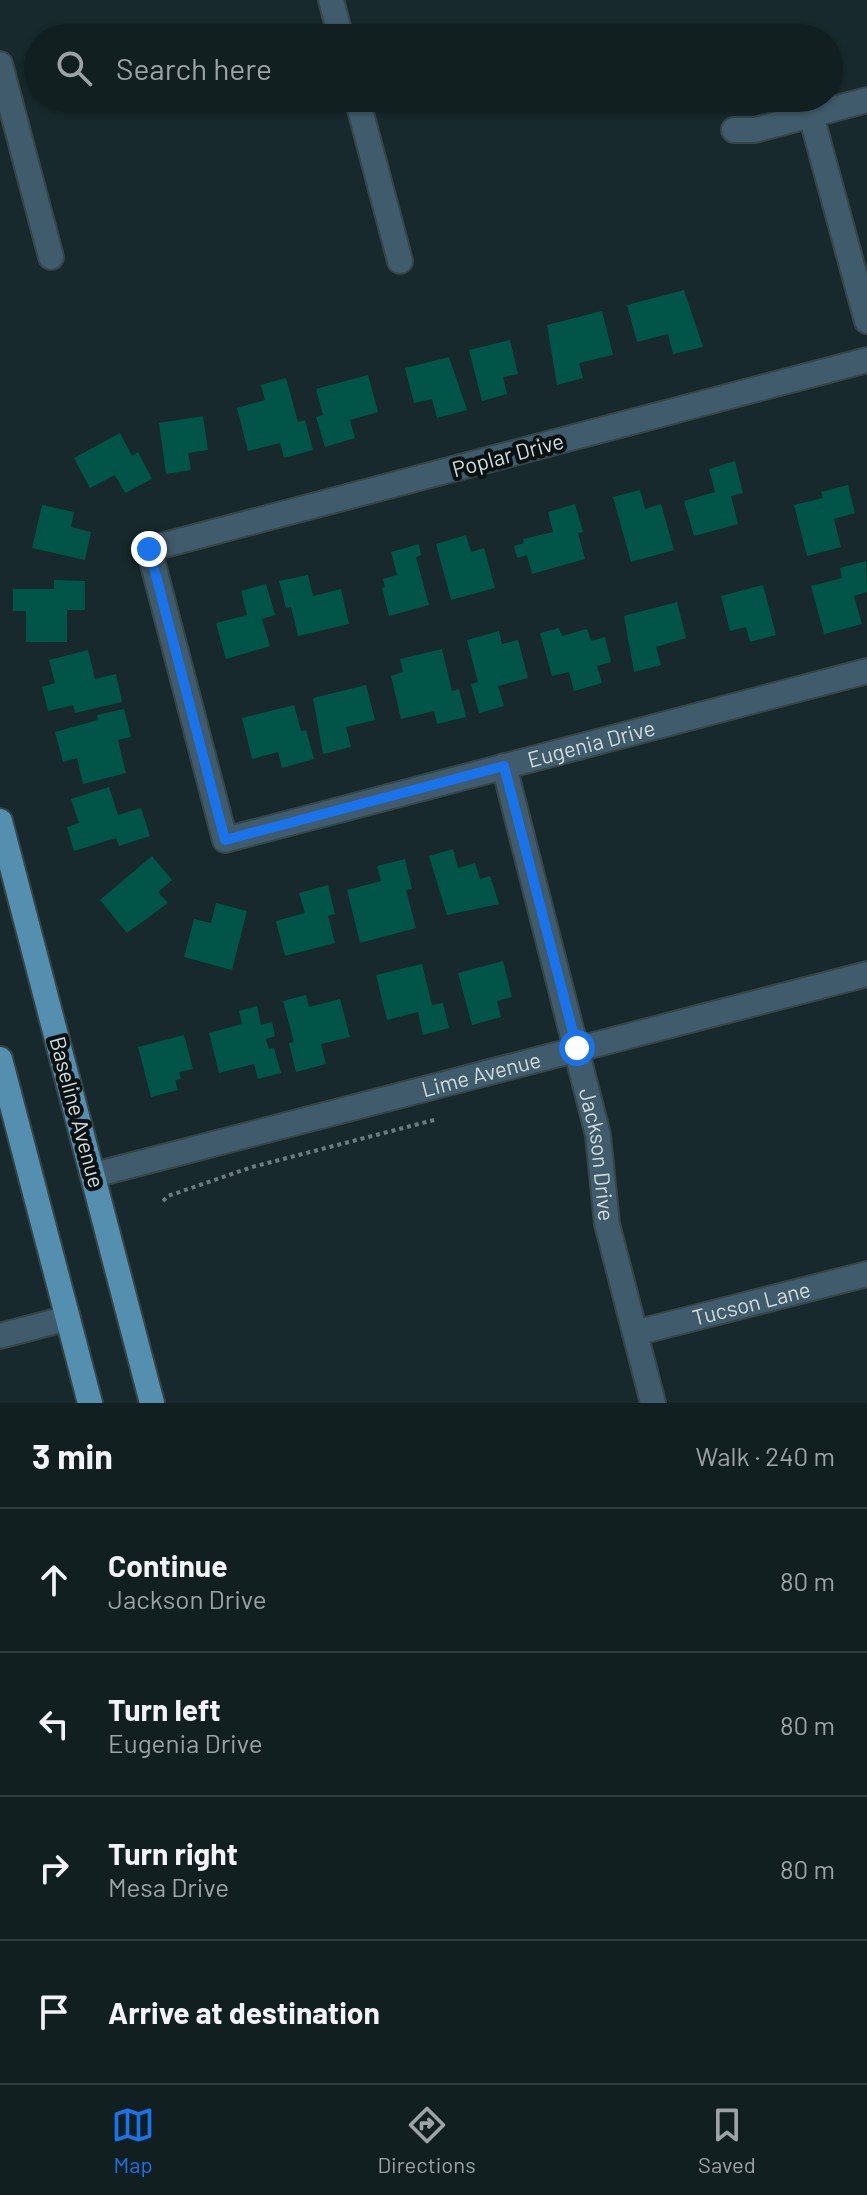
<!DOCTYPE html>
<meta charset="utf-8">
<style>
:root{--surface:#111f21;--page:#1a272a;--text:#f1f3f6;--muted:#9ca2a5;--line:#303d3f;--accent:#1a73e8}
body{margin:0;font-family:Barlow,sans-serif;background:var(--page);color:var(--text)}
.stop{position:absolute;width:24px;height:24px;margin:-18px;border:6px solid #1a73e8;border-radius:50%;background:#fff}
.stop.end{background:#1a73e8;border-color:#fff;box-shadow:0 2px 8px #0008}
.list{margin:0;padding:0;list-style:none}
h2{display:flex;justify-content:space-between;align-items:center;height:104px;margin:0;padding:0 32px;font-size:34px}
h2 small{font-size:26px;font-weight:400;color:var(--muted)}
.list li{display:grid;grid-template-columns:52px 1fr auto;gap:24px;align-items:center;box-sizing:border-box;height:144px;padding:0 32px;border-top:2px solid var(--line)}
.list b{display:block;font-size:30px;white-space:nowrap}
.list p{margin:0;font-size:26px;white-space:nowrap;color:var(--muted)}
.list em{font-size:26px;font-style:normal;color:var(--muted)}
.icon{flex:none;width:44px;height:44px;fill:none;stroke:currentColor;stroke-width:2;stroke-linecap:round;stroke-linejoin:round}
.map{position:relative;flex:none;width:867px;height:1403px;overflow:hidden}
.search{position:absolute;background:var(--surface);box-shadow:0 2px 6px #0004;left:24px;right:24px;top:24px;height:88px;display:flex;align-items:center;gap:20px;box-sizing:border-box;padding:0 28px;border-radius:44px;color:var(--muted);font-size:30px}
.sheet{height:680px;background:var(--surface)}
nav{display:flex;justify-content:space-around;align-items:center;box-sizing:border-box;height:112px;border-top:2px solid var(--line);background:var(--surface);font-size:22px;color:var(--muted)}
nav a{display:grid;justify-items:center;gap:4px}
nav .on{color:var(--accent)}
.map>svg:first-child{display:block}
.building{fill:#005548}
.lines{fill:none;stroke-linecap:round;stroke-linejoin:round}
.minor-casing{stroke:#354548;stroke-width:28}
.major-casing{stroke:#354548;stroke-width:28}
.path{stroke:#6d7b7e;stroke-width:4;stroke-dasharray:4 4;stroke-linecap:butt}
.minor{stroke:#405b6b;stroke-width:24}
.major{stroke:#548fb0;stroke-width:24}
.route{stroke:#1a73e8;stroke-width:10}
.labels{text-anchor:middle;stroke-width:8;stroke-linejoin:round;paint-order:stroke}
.street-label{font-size:22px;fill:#d0dbdc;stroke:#091112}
</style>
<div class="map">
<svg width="867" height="1403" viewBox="0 0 867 1403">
<rect width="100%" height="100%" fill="#17292c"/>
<!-- building -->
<path class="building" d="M684,290L703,347L673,354L668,334L637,342L627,305Z
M602,311L613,355L579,363L583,378L557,385L547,325Z
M510,340L518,374L503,377L507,394L482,401L469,350Z
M449,357L467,410L437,418L432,399L414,403L405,368Z
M368,375L378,412L350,420L355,438L325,447L316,417L323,415L316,389Z
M286,378L298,422L305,420L313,450L284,458L280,443L248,451L237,408L265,400L261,385Z
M203,416L208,450L188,453L191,470L166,474L159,423Z
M120,433L132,456L138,452L152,479L125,493L115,475L90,488L74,458Z
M735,461L743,493L731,496L738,524L694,536L684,501L715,492L709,469Z
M848,485L855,513L834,519L841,547L807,556L794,505L823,498L821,492Z
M640,490L645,509L661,504L674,550L631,562L613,497Z
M575,504L583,532L578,533L585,559L532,574L527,555L517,558L514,546L524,543L523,539L553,532L548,512Z
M42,505L74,512L71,527L91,532L85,560L32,548Z
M466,535L471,552L484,548L495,588L451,600L436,544Z
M419,544L421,555L416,557L429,605L389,616L382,588L385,587L383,579L397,575L391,552Z
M866,561L867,592L854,596L862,624L824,634L811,586L842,578L840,568Z
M308,575L313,596L341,589L349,624L298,636L291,607L286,608L279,581Z
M54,580L85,581V610H67V642H26V611H13V589H54Z
M266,584L275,615L262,619L270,646L226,659L216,623L247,615L241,591Z
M763,585L776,635L750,642L746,627L730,631L721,596Z
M677,602L686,638L656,647L661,665L634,672L624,616Z
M559,628L562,636L587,629L591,641L605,637L611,662L597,666L602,683L574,691L569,672L552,676L540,633Z
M499,631L502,644L518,640L528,678L498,686L504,706L479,713L471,684L478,682L467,640Z
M442,649L452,691L459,689L466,717L437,724L434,711L401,719L391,676L403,672L400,659Z
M88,650L95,679L116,674L122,702L75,713L73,705L48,711L42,687L55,683L49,660Z
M366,685L375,720L346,727L351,747L323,754L313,698Z
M294,705L301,731L306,730L314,759L282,768L278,752L252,759L242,718Z
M124,709L131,737L118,740L126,773L83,784L77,758L63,762L55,732L98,720L97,715Z
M109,787L118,815L141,808L150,836L119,846L116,838L74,851L67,827L79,823L71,799Z
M453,849L458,868L475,863L480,879L490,876L499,904L447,915L429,856Z
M152,856L172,880L158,892L168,903L127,933L100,900Z
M405,859L412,889L406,890L416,928L360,943L347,890L381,881L377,866Z
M328,885L335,914L328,916L335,943L285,956L276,921L305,913L299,893Z
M216,903L247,911L232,970L184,957L194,919L211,923Z
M503,961L512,997L497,1001L501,1017L472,1025L458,973Z
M422,964L432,1005L443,1003L449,1028L423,1035L418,1012L387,1020L376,975Z
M306,995L309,1007L340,999L350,1037L321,1044L326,1064L296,1072L289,1043L294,1042L283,1001Z
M257,1006L261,1025L272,1022L275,1036L266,1039L269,1049L274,1048L281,1073L258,1079L254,1064L219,1073L209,1033L242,1024L239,1011Z
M184,1035L193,1069L179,1072L181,1079L175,1080L178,1090L151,1097L138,1047Z"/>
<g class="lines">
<!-- minor casing -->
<g class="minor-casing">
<g id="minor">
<path d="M331,0L341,38"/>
<path d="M0,64L51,257"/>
<path d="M357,98L400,261"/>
<path d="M811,115L867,321"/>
<path d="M734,130H755L867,100"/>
<path id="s1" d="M867,360L149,549L225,840L867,671"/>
<path id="s2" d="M504,766L598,1135L607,1224L653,1403"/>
<path id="s3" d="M94,1175L867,974"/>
<path id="s4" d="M635,1333L867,1274"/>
<path d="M0,1336L68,1318"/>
</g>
</g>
<!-- major casing -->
<g class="major-casing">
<path id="major" d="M0,821L152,1403
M0,1059L90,1403"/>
</g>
<!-- path -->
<path class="path" d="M163,1201L168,1196L252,1167L438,1119"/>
<!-- minor -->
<use href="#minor" class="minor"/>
<!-- major -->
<use href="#major" class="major"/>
</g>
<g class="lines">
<!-- route -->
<path class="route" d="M149,549L225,840L504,766L577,1048"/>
</g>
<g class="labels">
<!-- street labels -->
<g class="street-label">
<text transform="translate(508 455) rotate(-15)" y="8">Poplar Drive</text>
<text dy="8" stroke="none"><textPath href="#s1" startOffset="1422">Eugenia Drive</textPath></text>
<text dy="8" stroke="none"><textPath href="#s3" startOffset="400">Lime Avenue</textPath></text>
<text transform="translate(77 1112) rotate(75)" y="8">Baseline Avenue</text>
<text dy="8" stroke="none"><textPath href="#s2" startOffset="400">Jackson Drive</textPath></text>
<text dy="8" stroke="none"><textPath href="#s4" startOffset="120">Tucson Lane</textPath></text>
</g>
</g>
</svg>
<div class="stop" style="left:577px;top:1048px"></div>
<div class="stop end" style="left:149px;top:549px"></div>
<div class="search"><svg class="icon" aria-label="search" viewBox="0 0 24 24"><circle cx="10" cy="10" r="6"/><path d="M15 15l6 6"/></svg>Search here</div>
</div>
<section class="sheet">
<h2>3 min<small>Walk · 240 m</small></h2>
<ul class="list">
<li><svg class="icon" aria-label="ahead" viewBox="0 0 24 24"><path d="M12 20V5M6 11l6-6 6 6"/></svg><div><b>Continue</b><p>Jackson Drive</p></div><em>80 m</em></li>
<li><svg class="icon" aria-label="left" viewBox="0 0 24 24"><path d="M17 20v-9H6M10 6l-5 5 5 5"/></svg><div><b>Turn left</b><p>Eugenia Drive</p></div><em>80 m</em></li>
<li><svg class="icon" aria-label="right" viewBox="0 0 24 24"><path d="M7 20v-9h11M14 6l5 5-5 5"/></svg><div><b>Turn right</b><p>Mesa Drive</p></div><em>80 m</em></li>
<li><svg class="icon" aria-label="arrive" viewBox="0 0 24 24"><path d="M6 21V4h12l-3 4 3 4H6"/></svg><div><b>Arrive at destination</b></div></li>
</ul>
</section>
<nav>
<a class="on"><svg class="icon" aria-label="map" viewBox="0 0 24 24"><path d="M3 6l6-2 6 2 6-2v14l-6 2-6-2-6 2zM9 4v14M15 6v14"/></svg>Map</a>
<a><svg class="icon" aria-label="directions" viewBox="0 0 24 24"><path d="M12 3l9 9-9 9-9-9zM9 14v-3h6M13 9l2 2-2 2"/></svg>Directions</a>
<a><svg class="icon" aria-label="saved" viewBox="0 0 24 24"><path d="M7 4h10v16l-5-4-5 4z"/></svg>Saved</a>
</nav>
